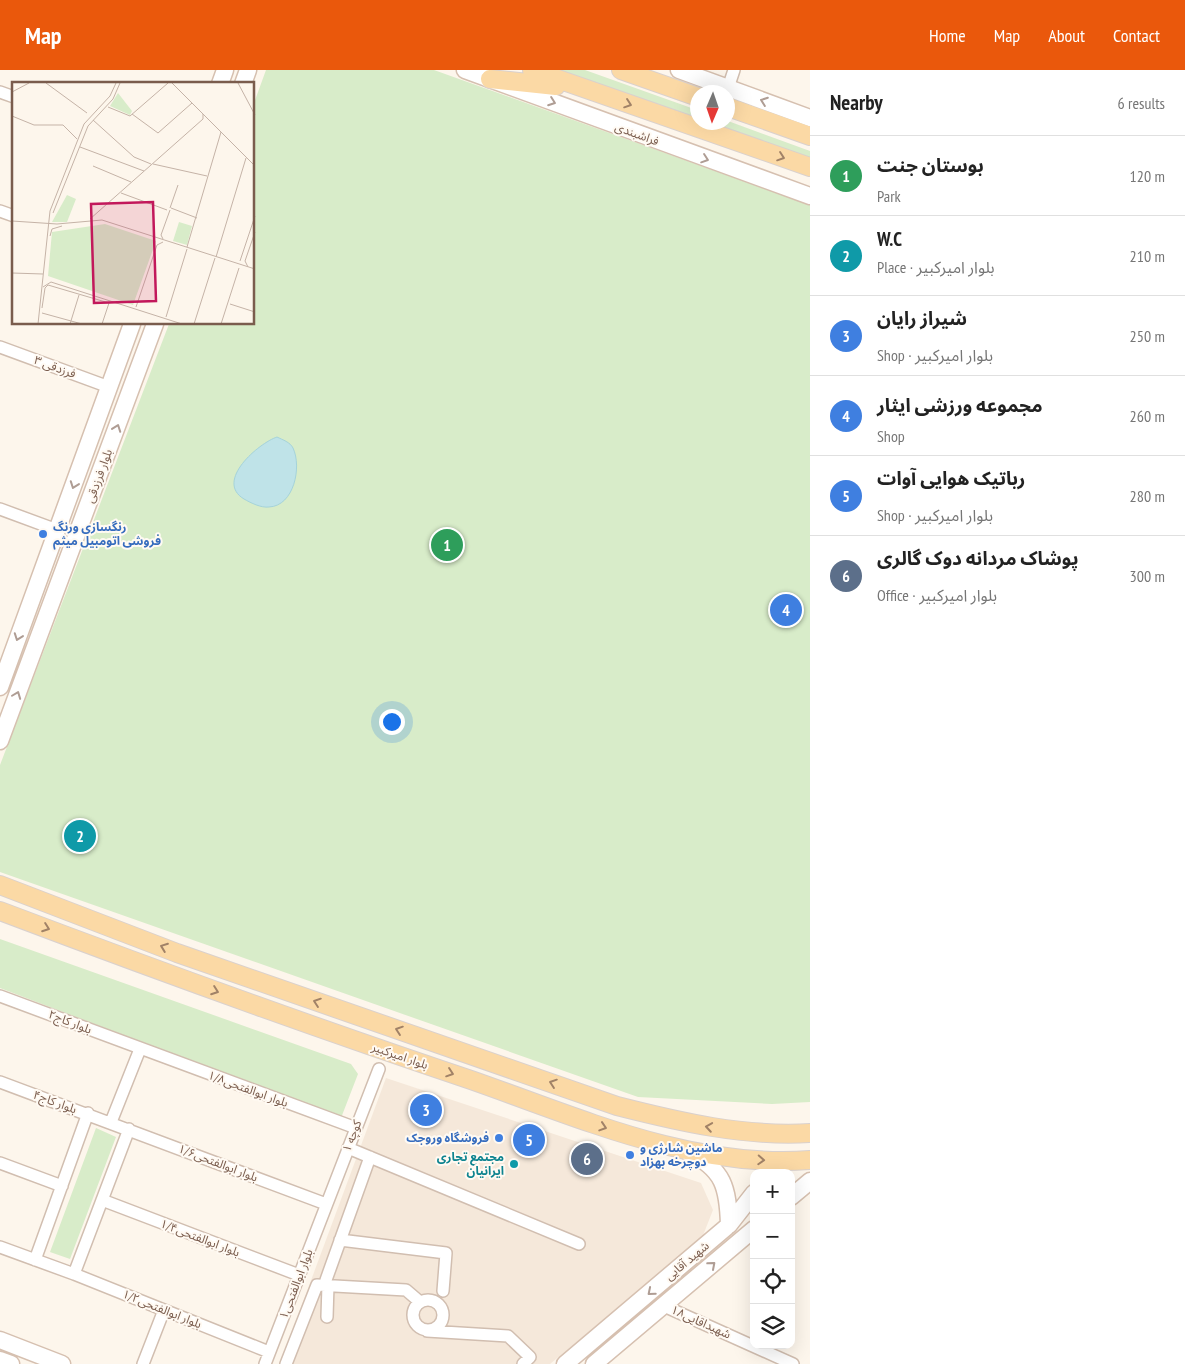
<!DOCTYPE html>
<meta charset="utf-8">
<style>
:root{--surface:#fff;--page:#f2f2f2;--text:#222;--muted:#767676;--line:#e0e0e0;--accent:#ea580c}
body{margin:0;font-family:"PT Sans Narrow","Noto Sans Arabic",sans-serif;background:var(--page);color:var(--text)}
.controls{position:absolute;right:15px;bottom:15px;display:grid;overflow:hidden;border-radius:10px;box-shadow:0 5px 20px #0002}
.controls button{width:45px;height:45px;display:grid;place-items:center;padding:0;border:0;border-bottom:1px solid var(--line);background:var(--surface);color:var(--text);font:25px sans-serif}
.compass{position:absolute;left:690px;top:15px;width:45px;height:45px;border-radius:50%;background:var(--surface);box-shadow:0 5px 20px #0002;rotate:182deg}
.you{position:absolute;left:391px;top:651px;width:18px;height:18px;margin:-12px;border:4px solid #fff;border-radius:50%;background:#1a73e8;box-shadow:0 0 0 8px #1a73e833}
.badge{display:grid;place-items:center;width:32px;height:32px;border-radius:50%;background:var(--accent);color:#fff;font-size:16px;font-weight:700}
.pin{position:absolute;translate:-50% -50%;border:2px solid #fff;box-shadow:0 1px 5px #0006}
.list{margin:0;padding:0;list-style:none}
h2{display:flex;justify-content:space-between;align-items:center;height:65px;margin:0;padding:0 20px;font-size:21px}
h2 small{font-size:16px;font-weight:400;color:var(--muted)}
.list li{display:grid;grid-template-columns:32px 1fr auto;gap:15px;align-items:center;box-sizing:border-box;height:80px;padding:0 20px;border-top:1px solid var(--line)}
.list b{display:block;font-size:19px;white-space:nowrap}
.list p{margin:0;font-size:16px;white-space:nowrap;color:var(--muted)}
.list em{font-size:16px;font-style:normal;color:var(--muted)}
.icon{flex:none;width:28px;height:28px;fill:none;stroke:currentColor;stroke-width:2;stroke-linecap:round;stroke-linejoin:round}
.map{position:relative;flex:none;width:810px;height:1294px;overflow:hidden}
header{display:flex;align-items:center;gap:30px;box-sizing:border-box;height:70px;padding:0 25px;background:var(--accent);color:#fff}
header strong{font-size:24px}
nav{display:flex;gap:28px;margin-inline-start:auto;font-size:18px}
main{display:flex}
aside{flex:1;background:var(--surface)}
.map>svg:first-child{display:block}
.residential{fill:#f5e8da}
.green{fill:#d8ecc9}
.water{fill:#bfe3e8;stroke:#a5d3da}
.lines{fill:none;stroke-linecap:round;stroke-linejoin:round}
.street-casing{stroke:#d1beb0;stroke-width:14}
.secondary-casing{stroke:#d6c0b0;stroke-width:19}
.primary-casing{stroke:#dad1cd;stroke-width:20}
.street{stroke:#fff;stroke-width:11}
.secondary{stroke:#fff;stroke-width:16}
.primary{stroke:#fbd9a5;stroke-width:18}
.oneway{stroke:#af9d94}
.oneway2{stroke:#a18267}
.shop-dot{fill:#3f7fe0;stroke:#fffaf3;stroke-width:2}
.culture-dot{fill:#0f9aa8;stroke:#fffaf3;stroke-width:2}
.labels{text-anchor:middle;stroke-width:4;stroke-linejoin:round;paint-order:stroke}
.street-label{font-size:12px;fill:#7a5c4d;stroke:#fffaf3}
.shop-label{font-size:12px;font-weight:bold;fill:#366cbe;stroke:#fffaf3;text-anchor:start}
.culture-label{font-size:12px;font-weight:bold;fill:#0d838f;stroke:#fffaf3;text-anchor:end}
.inset-road{fill:none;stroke:#c5b3a7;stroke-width:1}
.view{fill:#c2185b;fill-opacity:0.15;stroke:#c2185b;stroke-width:2.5}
.inset-edge{fill:none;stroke:#7a5c4d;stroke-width:2.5}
</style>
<header>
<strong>Map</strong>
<nav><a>Home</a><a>Map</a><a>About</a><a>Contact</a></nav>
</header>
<main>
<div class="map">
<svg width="810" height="1294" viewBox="0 0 810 1294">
<rect width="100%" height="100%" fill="#fdf6ec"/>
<!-- residential -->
<path class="residential" d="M386,1008L701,1113L713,1140L702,1168L550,1294H280Z"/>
<!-- green -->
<path class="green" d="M266,0H434L810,135V1032L772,1034L638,1027L0,802V695L169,254H254V33Z
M553,0H585L697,40V50Z
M728,51L810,81V89L705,53Z
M0,869L351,994L358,1004L341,1048L0,918Z
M96,1058L116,1067L70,1189L50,1182Z"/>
<!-- water -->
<path class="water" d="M277,367C283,370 290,372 293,378C302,397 294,436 269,437C261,438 251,433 244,429C214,411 259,373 277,367Z"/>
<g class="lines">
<!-- street casing -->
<g class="street-casing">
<path id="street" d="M728,18L734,0
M0,22L14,27
M0,141L14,146
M0,277L109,317
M0,439L57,460
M0,926L356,1058
M0,1012L326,1134
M111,1052L140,979
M348,1078L579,1174
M0,1093L62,1116
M102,1130L299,1205
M340,1170L446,1183L443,1221
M0,1177L74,1204L269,1282
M35,1190L88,1043
M74,1204L129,1059
M326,1210L370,1087
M413 1245a15 15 0 1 1 30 0a15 15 0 1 1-30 0Z
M664,1236L793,1294
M327,1247L328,1215
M427,1261L508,1266L530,1287L523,1294
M143,1294L164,1240
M265,1294L379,999
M286,1294L317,1215L406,1220L420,1232"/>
</g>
<!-- secondary casing -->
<g class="secondary-casing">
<path id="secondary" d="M465,0L810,126
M679,0L810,48
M220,14L225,0
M243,14L248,0
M0,617L132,254
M0,671L155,254
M791,1127L810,1111
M729,1155L754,1123
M0,1270L62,1294
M0,1290L11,1294
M565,1294L729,1155C728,1118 724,1099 688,1082
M594,1294L754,1159"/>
</g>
<!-- primary casing -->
<g class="primary-casing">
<path id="primary" d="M532,0L810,97
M621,0L698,27
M490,9L556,16
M728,37L810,66
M0,815L177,883L617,1036C680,1052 744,1067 810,1063
M0,841C156,900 313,957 471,1010C580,1048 692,1099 810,1090"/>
</g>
<!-- street -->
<use href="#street" class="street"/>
<!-- secondary -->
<use href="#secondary" class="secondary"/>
<!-- primary -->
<use href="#primary" class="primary"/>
</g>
<!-- one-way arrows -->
<defs><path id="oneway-chevron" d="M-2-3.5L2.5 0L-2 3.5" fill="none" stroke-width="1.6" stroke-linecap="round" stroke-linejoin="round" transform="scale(1.25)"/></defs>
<g class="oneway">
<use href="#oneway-chevron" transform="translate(764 31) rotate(-160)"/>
<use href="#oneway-chevron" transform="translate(552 32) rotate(20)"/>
<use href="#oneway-chevron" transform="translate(705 89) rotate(19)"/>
<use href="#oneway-chevron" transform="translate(117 358) rotate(-70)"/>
<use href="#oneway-chevron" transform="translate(74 415) rotate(110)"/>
<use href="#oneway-chevron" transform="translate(18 567) rotate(110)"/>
<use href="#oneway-chevron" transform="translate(17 625) rotate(-69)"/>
<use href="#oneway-chevron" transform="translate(712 1195) rotate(-41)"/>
<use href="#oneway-chevron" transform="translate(651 1222) rotate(140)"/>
</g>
<g class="oneway2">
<use href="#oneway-chevron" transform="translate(628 34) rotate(19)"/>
<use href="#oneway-chevron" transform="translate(781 87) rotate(19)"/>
<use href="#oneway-chevron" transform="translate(46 858) rotate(20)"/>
<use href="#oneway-chevron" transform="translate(164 877) rotate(-159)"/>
<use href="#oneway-chevron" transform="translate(215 921) rotate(20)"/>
<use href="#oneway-chevron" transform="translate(317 932) rotate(-161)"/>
<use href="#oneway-chevron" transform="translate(399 960) rotate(-161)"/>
<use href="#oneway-chevron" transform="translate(450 1003) rotate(19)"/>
<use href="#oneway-chevron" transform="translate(553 1013) rotate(-161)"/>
<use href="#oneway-chevron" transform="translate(603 1057) rotate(18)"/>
<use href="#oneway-chevron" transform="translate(709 1057) rotate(-171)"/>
<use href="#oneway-chevron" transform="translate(761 1090) rotate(3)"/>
</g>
<!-- markers -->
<g class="shop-dot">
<circle cx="43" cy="464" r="5"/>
<circle cx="499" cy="1068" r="5"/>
<circle cx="630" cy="1085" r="5"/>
</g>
<circle class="culture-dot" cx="514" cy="1094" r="5"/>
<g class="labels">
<!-- street labels -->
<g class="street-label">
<text transform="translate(637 64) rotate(20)" y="4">فراشبندی</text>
<text transform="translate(55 297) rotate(20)" y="4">فرزدقی ۳</text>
<text transform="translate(99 406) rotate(-70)" y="4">بلوار فرزدقی</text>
<text transform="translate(70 952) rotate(21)" y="4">بلوار کاج۲</text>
<text transform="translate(400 986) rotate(19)" y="4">بلوار امیرکبیر</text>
<text transform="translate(248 1019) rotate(20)" y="4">بلوار ابوالفتحی۱/۸</text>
<text transform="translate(55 1032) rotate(20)" y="4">بلوار کاج۴</text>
<text transform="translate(352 1066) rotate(-69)" y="4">کوچه ۱</text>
<text transform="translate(218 1093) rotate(21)" y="4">بلوار ابوالفتحی۱/۶</text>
<text transform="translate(200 1168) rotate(21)" y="4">بلوار ابوالفتحی۱/۴</text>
<text transform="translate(687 1191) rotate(-40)" y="4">شهید آقایی</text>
<text transform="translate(296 1214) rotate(-69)" y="4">بلوار ابوالفتحی۱</text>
<text transform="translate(162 1239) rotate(22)" y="4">بلوار ابوالفتحی۱/۲</text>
<text transform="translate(701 1252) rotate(24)" y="4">شهیداقایی۱۸</text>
</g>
<!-- shop labels -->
<g class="shop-label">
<text x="53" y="461">رنگسازی ورنگ<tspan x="53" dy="14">فروشی اتومبیل میثم</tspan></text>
<text x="489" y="1072" text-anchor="end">فروشگاه وروجک</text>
<text x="640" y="1082">ماشین شارژی و<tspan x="640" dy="14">دوچرخه بهزاد</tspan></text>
</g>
<!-- culture labels -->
<g class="culture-label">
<text x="504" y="1091">مجتمع تجاری<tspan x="504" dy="14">ایرانیان</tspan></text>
</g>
</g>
<!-- overview -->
<g transform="translate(12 12)">
<rect width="242" height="242" fill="#fdf6ec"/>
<path d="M106,11L120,29L118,33L98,24ZM55,113L64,117L55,140H40ZM167,140L180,144L175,163L161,159ZM93,142L144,159L121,223L36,194L40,150Z" fill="#d8ecc9"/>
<path class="inset-road" d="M34,1L75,31M160,1L243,84M226,1L243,33M0,10L17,1M96,25L118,34L156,1M120,32L146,51L180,21M0,34L22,43H51L65,57M81,38L122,75L139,82M68,65L132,89M141,82L195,94M81,84L119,100M109,111L155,128M158,126L166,103M159,126L185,136M41,131L76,44L101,17L108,1M78,137L191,37V32M0,139L45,142L90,138L243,187M38,154L40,147L50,144M151,157L149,153L158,128M175,165L209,50M204,175L234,76M228,179L243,134M236,185L233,179L243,150M0,191L31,192M31,205L39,200L170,242M218,222L243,230M124,225L145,163L151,160M30,226L33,206L36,203L97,221M30,231L70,242M154,235L175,167M26,242L38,129L72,42L98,14L104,1M58,242L67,213M90,242L97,221M182,242L203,176M209,242L227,186"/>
<path class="view" d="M141,120L144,219L82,221L79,122Z"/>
<rect width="242" height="242" class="inset-edge"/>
</g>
</svg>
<div class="controls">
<button>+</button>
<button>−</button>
<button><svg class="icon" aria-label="locate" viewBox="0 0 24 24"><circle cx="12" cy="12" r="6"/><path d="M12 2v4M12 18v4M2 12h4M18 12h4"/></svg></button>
<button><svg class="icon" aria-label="layers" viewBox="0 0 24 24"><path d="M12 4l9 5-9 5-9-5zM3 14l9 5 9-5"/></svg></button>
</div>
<svg class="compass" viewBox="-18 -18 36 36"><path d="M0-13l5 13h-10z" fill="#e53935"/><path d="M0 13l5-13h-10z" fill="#767676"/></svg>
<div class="you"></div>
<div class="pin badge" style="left:447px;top:475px;background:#2e9e5b">1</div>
<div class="pin badge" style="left:80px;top:766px;background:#0f9aa8">2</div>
<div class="pin badge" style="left:426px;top:1040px;background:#3f7fe0">3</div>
<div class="pin badge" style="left:786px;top:540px;background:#3f7fe0">4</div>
<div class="pin badge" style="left:529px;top:1070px;background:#3f7fe0">5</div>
<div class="pin badge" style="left:587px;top:1089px;background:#5c6f8a">6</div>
</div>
<aside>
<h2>Nearby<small>6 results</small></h2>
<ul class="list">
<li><span class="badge" style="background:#2e9e5b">1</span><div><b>بوستان جنت</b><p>Park</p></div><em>120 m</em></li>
<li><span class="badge" style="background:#0f9aa8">2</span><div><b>W.C</b><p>Place · بلوار امیرکبیر</p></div><em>210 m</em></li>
<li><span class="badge" style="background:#3f7fe0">3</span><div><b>شیراز رایان</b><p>Shop · بلوار امیرکبیر</p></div><em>250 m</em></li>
<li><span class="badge" style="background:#3f7fe0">4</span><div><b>مجموعه ورزشی ایثار</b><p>Shop</p></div><em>260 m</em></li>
<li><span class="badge" style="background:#3f7fe0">5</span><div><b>رباتیک هوایی آوات</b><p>Shop · بلوار امیرکبیر</p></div><em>280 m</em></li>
<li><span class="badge" style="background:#5c6f8a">6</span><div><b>پوشاک مردانه دوک گالری</b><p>Office · بلوار امیرکبیر</p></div><em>300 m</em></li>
</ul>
</aside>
</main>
